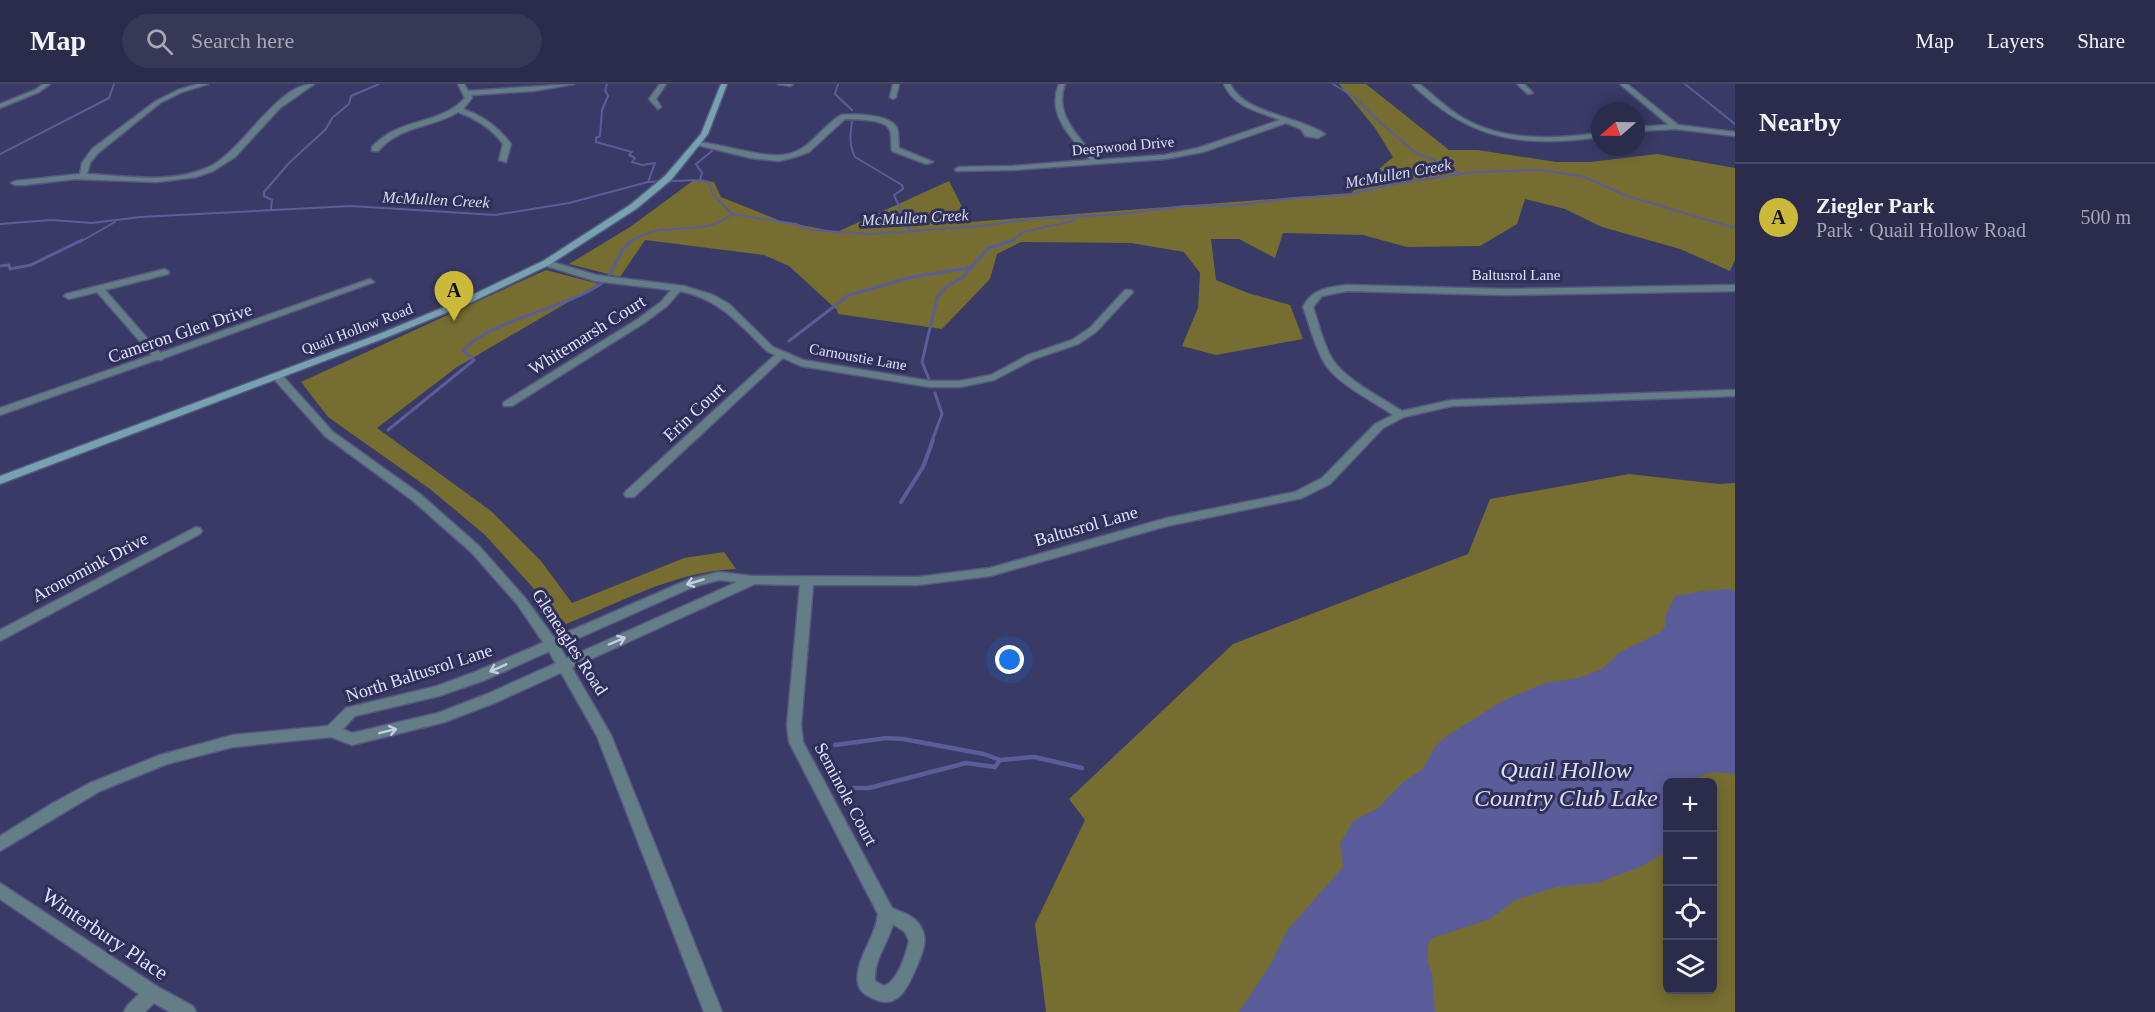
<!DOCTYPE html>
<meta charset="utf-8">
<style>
:root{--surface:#2b2c4c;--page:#373856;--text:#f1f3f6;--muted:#a6a7b5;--line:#474864;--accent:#cbb939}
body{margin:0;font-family:Georgia,serif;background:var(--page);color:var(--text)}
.controls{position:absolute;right:18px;bottom:18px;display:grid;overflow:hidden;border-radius:9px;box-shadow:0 3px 15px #0003}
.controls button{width:54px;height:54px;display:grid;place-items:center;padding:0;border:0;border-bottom:2px solid var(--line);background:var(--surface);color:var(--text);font:30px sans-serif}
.compass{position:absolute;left:1591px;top:18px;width:54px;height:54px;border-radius:50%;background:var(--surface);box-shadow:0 3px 15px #0003;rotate:250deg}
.you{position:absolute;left:1010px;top:576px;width:21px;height:21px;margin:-15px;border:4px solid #fff;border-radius:50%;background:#1a73e8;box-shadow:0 0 0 9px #1a73e833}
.badge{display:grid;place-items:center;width:39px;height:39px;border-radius:50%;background:var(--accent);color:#111;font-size:20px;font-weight:700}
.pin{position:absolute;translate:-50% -50px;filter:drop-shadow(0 2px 3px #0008)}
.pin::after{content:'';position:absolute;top:32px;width:21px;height:18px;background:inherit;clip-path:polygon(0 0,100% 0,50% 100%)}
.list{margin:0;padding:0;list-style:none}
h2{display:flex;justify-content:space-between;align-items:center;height:78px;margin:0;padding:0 24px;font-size:26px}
h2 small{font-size:20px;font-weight:400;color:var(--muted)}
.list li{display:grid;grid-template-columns:39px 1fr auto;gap:18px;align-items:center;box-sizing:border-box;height:108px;padding:0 24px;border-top:2px solid var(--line)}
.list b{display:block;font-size:22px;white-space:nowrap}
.list p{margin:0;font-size:20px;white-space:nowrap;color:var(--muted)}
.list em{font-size:20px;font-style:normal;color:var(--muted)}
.icon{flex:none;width:33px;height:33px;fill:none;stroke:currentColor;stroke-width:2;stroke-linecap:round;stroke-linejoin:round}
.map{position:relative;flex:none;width:1735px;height:928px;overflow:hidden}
header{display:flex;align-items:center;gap:36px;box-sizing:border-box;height:84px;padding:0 30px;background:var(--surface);border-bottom:2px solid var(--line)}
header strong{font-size:28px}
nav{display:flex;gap:33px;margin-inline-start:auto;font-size:21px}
.search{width:420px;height:54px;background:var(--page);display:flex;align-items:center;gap:15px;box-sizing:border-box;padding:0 21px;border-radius:33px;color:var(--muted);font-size:22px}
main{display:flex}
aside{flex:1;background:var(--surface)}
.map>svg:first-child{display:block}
.green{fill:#766d31;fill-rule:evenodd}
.water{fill:#5b5d9a}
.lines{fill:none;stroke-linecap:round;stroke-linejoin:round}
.stream-far3{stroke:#5b5d9a;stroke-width:2}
.stream-far2{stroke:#5b5d9a;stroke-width:3}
.stream-far1{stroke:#5b5d9a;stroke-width:4}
.stream{stroke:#5b5d9a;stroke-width:4.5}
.minor-casing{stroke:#575881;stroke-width:3}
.tertiary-casing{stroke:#575881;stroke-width:3}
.secondary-casing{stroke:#575881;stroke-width:3}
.minor{fill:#647e87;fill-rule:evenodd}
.tertiary{fill:#647e87;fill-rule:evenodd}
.secondary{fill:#76a1af;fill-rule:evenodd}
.oneway{stroke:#c6cee5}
.labels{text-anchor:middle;stroke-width:6;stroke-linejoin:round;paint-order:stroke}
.far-street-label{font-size:15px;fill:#dfe2fd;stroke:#2f2f5a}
.far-water-label{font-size:16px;font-style:italic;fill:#dbddf0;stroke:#2f2f5a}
.street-label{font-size:18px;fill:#dfe2fd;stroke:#2f2f5a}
.near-street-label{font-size:21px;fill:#dfe2fd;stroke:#2f2f5a}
.near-water-label{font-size:24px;font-style:italic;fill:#dbddf0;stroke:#2f2f5a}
</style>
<header>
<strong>Map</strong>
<div class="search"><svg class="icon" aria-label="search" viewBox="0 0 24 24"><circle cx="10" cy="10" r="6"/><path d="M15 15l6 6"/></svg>Search here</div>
<nav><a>Map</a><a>Layers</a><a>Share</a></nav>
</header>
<main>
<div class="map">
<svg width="1735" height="928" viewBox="0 0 1735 928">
<rect width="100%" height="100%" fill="#393a66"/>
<!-- green -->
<path class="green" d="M1339,0H1366L1449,66H1478L1556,78H1590L1657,70L1735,84V176L1730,187L1680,165L1602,143L1565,125L1525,115L1517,140L1480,162L1407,163L1363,151L1283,149L1275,174L1239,155H1211L1216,196L1248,209L1290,221L1303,255L1216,271L1182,262L1198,224L1200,189L1184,168L1131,159L1021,158L997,170L990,195L942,245L838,230L837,226L789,182L764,171L645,156L620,193L569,180L630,143L694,96L714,98L721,113L781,137L837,148L949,97L970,138L1351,109L1393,73L1375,44Z
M546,186L599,200L457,283L377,344L491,427L541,477L572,519L684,474L724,468L736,485C676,487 621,518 566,540L485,451L430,405L328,333L301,298Z
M1629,390L1719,400L1735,399V928H1046L1035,840L1085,736L1069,715L1233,560L1468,470L1490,415ZM1668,698H1712V906H1668Z"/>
<!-- water -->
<path class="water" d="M1728,505L1735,507V690C1719,688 1703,686 1691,698H1668L1667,767L1640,783L1597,799L1557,803L1515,816L1490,835L1432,854L1428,861L1427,875L1432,889L1435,928H1239L1270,881L1288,845L1343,783L1340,760L1353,737L1378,724L1403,698L1423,685L1436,661L1447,652L1499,619L1521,609L1545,599L1578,594L1602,585L1620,568L1659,549L1665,543L1666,531L1675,512L1702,507Z"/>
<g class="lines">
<!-- stream-far3 -->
<path class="stream-far3" d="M607,0L605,6L608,12L602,26L600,52L596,54V58L632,68L629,71L635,74L632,78L642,81L655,79L648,98
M838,0L835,10L852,26
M1333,0L1357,15L1375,34L1416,69L1444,80L1460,90
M1685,0L1735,40
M852,38C850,51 849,61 855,73L902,101L903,105L894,111L910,147
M0,70L109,14L114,0
M700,96L702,89L696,80L712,67
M271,125L272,116L264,112V108L289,79L326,45L332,34L349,20L351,12L379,0
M0,140L51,136L92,139L140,133L351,122L495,131L569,119L648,98L700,96L709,98L712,109L732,130L796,140L811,146L871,150L982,142L1031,135L1121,130L1185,122L1239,121L1293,114L1347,111L1393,100L1475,88L1542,86L1585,93L1624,111L1735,144
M80,158L115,138
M630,158C667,133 700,156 732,130
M1010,158L1023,148L1072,137L1077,132"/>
<!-- stream-far2 -->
<path class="stream-far2" d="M0,182L9,181L10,185L31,181L82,156
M609,192L623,165L632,156
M789,257L849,211L912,193L969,184
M929,295L922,278L937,214L945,204L963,193L987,165L1014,156
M388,346L474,276L463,267C486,237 566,225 602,199
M932,357L942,330L935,309"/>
<!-- stream-far1 -->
<path class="stream-far1" d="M901,418L923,383L933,356"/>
<!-- stream -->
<path class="stream" d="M835,661L887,654L903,655L984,670L1000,676L1034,673L1082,684
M853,704H869L966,679L995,683L1000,676"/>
<!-- minor casing -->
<g class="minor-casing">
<path id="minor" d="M43,0H50L39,8L0,24V20L35,6Z
M198,0H208L182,8L160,19L98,69L90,79L87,90C126,92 170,100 207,84C244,67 276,0 314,0L280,24L235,73L213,87L196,93L157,98L75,95L24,101H15L11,99L15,97L80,90L82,79L92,65L156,17L178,6Z
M458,0H464L468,7L574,0L533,7L471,11L472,14L463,25C483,32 498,43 511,60L506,78L499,76L503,60C492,44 476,35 458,28C430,45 402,40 378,67H372V63C401,32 440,42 465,14Z
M660,0H666L656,15L661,23L658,25L649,15Z
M778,0H793L790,2Z
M893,0H899L896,13L893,15L890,13Z
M1059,0H1065C1053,31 1080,53 1097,76L1165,71L1198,64L1280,36C1257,27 1234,23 1224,0H1230C1244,30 1299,32 1325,50L1318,54L1305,52L1301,45L1286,39L1203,68L1165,75L1013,86L956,87L955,85L959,83L1013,82L1090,76C1072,54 1046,31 1059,0Z
M1412,0H1419C1434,11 1447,25 1463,34C1504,58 1555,55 1600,49V53C1522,64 1469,56 1412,0Z
M1517,0H1524L1533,9L1528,10Z
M1620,0H1627L1678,41L1735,48V52L1676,45L1636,47V43L1669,41Z
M841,31C855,30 890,30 897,44C899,50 898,58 899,64L933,78L926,80L892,67C891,60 892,53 890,47C887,34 856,36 845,35L809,68L795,73L779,77L751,74L693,60C705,53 763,77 789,70C812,64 822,42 841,31Z
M546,176L596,191L684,202L713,211L729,220L773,263L803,276L930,297H960L991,291L1028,271L1072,256L1090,244L1125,206H1131L1133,208L1096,248L1078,260L1034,275L994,296L960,303H930L801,282L783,274L634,413H626L624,410L626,407L775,271L767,267C739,240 720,215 680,207L667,222L644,239L512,322H504L503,320L504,318L638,235L661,218L671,206L595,197L543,181L542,179Z
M165,185L169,188L168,190L105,206L160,269L367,196L370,195L374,198L164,274L162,276H156L0,331V324L152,271L97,208L69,215L64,212L66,210Z
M1347,201L1505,205L1735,201V207L1505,211L1347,207L1322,212L1313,223C1319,240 1323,261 1333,276C1346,296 1382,314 1402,327L1452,316L1735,306V312L1452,322L1404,333L1383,344L1330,400L1302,414L1167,442L990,492L917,501H813L801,641L803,658L892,824C901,828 913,831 919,840C930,855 922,869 916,884C907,905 897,928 870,913C864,910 860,907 858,900C854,876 876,854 878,830L789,658L787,641L800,501L755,500L497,618L445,638L352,661L331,653L233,663L167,680L100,707L0,767V752L53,719L90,699L160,671L233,651L328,642L346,624L437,602L475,588L690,495L719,488L752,492L917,493L990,484L1167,434L1295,408L1322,394L1375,340L1393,331C1373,317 1338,300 1325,280C1315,263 1310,242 1303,223C1312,205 1329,203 1347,201ZM719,496L737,498L487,610L438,629L352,649L343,645L355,632L439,612L485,596L693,503ZM893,840L905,848L909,857C906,870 898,897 884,902L875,897C873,877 888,859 893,840Z
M196,443L200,444L202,447L200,450L0,557V546Z
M0,799L158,903L193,922L196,928H170L154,919L145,928H124L127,922L139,910L0,815Z"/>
</g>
<!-- tertiary casing -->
<g class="tertiary-casing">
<path id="tertiary" d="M277,289L281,290L333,348L420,410L479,462L525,514L557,558L611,651L722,928H704L597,652L547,564L517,520L471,468L412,416L325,352L273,294V290Z"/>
</g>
<!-- secondary casing -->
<g class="secondary-casing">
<path id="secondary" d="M721,0H727L708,50L671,96L636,125L549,181L470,219L385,254L0,400V392L379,250L464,215L543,177L630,121L665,92L701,50Z"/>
</g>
<!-- minor -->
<use href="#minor" class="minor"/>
<!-- tertiary -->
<use href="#tertiary" class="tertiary"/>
<!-- secondary -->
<use href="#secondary" class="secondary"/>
</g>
<!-- one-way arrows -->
<defs><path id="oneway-shaft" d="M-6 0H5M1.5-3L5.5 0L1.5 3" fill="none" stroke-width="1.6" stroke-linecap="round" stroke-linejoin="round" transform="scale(1.5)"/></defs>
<g class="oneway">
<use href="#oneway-shaft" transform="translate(695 498) rotate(163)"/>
<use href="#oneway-shaft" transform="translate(617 557) rotate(-23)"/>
<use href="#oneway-shaft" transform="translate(498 584) rotate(156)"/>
<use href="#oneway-shaft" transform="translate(388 647) rotate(-14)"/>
</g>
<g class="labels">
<!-- far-street labels -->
<g class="far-street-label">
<text transform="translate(1123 62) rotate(-5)" y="5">Deepwood Drive</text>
<text x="1516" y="196">Baltusrol Lane</text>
<text transform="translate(357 245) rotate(-21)" y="5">Quail Hollow Road</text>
<text transform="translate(858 273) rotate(10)" y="5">Carnoustie Lane</text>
</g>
<!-- far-water labels -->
<g class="far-water-label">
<text transform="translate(1398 89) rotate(-10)" y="6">McMullen Creek</text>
<text transform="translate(436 115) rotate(3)" y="6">McMullen Creek</text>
<text transform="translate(915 133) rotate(-3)" y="6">McMullen Creek</text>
</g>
<!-- street labels -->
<g class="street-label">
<text transform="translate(180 249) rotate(-19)" y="6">Cameron Glen Drive</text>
<text transform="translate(587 251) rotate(-32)" y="6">Whitemarsh Court</text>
<text transform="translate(694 328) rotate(-43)" y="6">Erin Court</text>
<text transform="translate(1086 442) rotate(-16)" y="6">Baltusrol Lane</text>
<text transform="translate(90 483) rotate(-28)" y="6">Aronomink Drive</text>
<text transform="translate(570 558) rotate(57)" y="6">Gleneagles Road</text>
<text transform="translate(419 589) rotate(-18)" y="6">North Baltusrol Lane</text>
<text transform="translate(846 710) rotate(62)" y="6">Seminole Court</text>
</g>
<!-- near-street labels -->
<g class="near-street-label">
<text transform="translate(105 850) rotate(34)" y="7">Winterbury Place</text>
</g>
<!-- near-water labels -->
<g class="near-water-label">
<text x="1566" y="694">Quail Hollow<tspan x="1566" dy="28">Country Club Lake</tspan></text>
</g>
</g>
</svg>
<div class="controls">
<button>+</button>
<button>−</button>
<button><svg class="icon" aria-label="locate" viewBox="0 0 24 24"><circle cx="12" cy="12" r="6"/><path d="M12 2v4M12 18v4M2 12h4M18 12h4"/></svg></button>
<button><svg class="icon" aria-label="layers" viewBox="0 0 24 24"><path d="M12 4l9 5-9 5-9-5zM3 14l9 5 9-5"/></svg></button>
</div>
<svg class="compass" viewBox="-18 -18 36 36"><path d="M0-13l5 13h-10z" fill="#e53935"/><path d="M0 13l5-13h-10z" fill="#a6a7b5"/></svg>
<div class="you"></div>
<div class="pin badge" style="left:454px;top:237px">A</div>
</div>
<aside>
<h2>Nearby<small></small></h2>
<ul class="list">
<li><span class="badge">A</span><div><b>Ziegler Park</b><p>Park · Quail Hollow Road</p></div><em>500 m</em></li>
</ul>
</aside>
</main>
